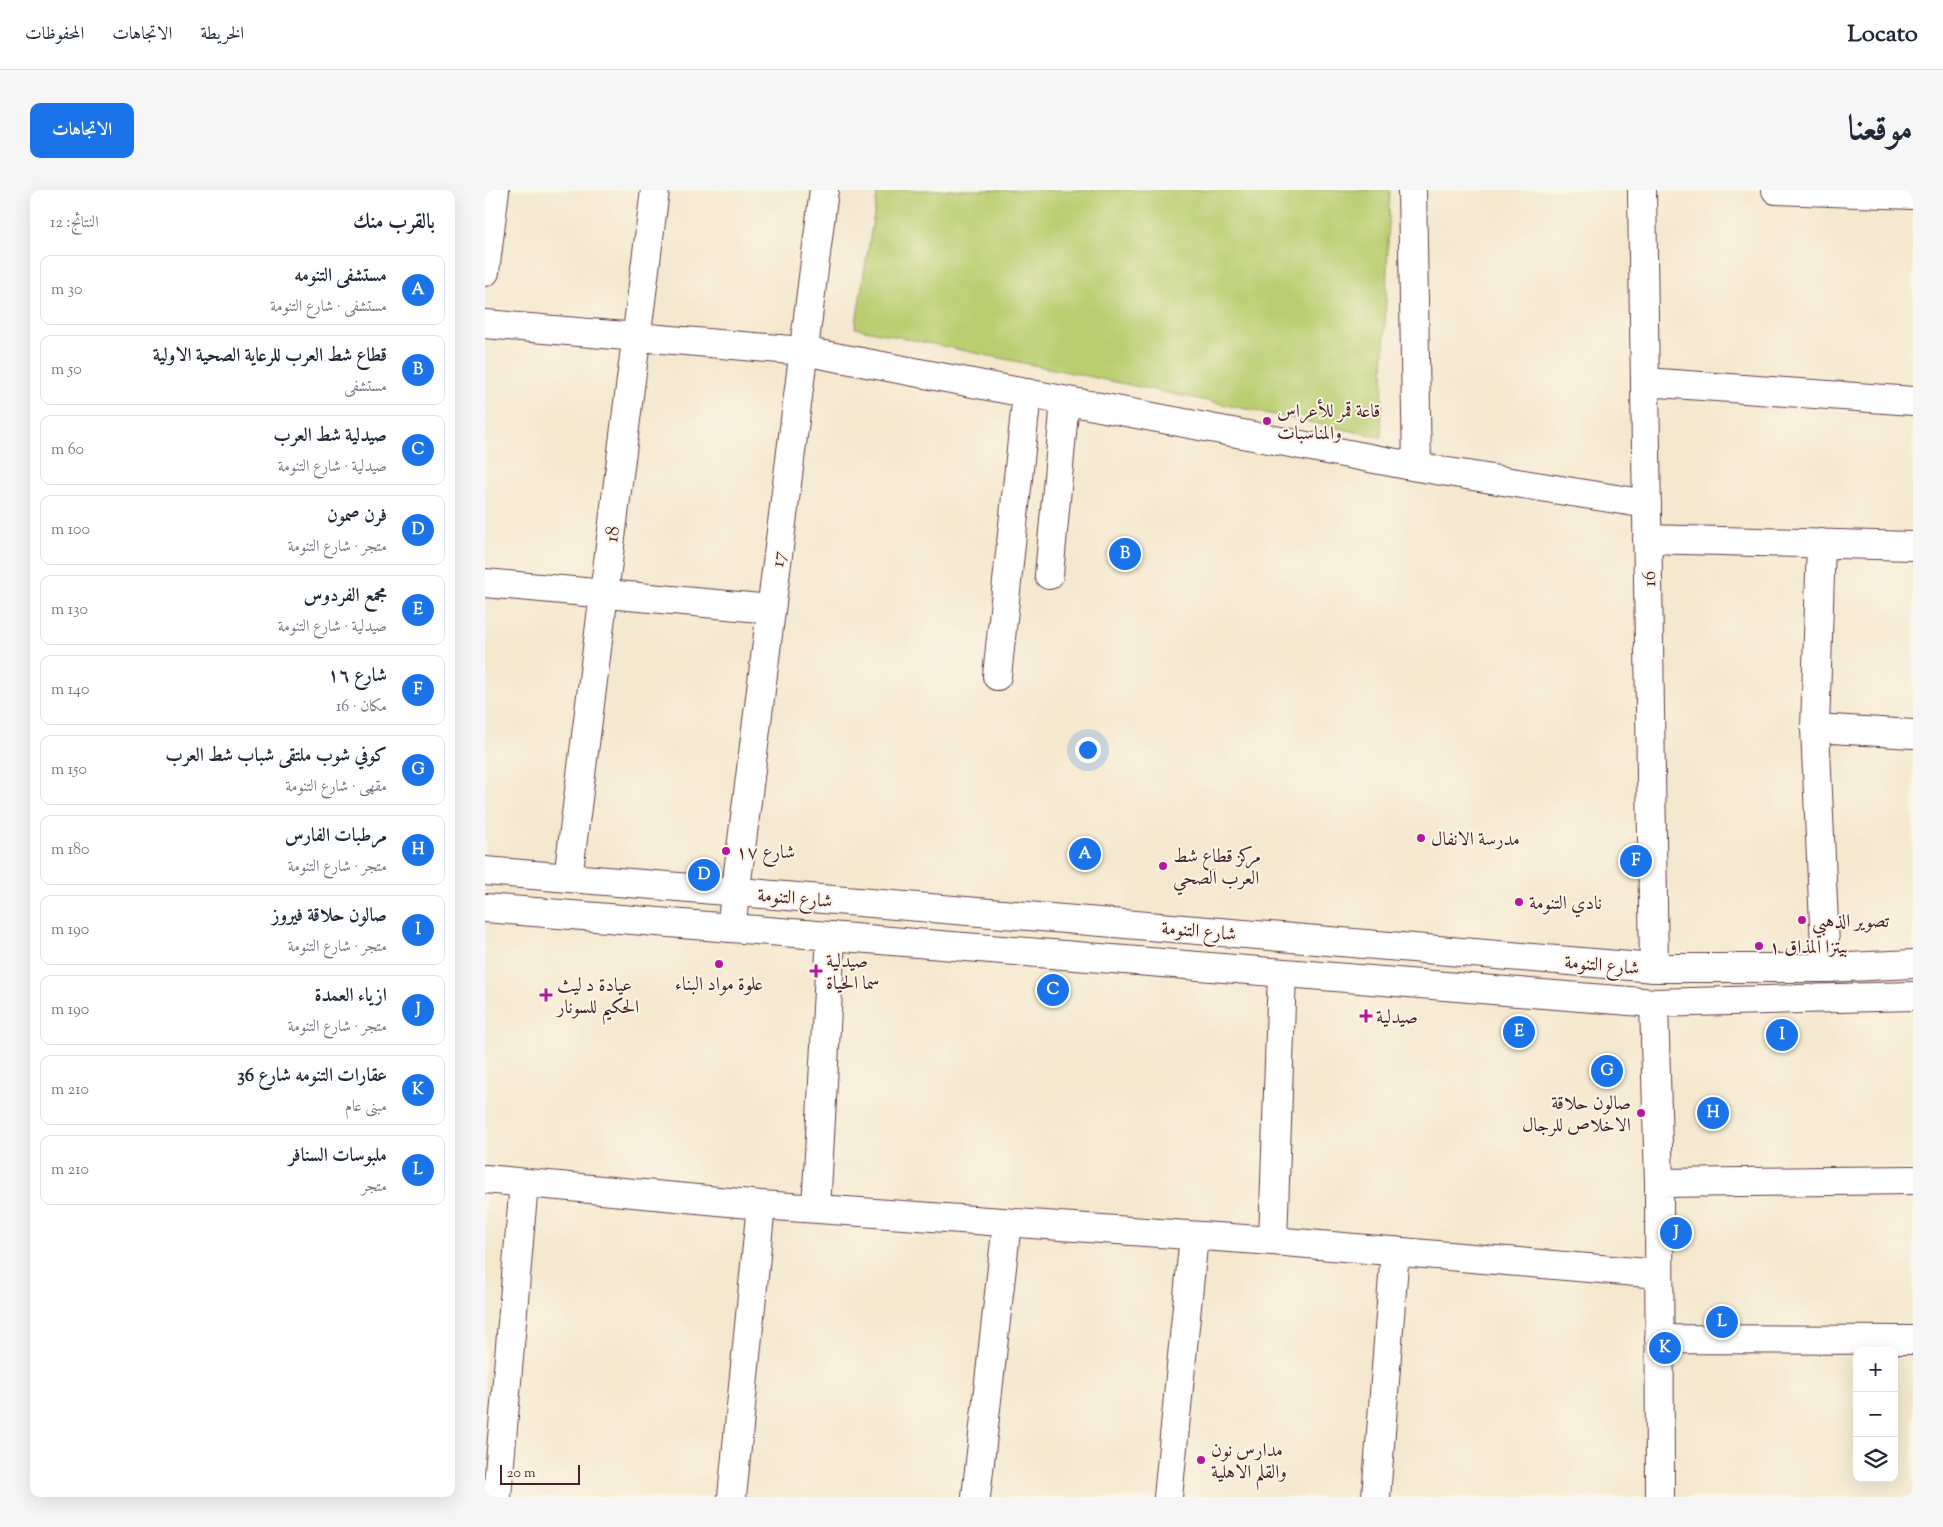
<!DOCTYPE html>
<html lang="ar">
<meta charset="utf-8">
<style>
:root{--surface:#fff;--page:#f6f6f7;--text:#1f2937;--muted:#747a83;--line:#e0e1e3;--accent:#1a73e8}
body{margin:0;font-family:"Sorts Mill Goudy",Amiri,serif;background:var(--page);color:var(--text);direction:rtl}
.controls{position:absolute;right:15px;bottom:15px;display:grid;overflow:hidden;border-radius:10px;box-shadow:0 5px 20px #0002}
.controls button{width:45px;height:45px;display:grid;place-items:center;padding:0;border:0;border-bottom:1px solid var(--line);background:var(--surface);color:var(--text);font:25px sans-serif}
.scale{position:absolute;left:15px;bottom:12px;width:80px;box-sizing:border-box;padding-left:5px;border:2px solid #4a1f2b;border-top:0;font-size:14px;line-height:18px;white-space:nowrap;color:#4a1f2b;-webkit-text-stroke:4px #fcf5e5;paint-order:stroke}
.you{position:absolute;left:602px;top:559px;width:18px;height:18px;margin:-12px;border:4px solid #fff;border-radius:50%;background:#1a73e8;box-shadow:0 0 0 8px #1a73e833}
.badge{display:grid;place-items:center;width:32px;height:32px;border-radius:50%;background:var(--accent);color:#fff;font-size:16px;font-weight:700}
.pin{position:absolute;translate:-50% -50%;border:2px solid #fff;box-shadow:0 1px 5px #0006}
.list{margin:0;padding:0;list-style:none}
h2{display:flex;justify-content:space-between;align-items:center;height:65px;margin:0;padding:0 20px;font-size:21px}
h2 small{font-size:16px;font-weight:400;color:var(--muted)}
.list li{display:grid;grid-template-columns:32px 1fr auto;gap:15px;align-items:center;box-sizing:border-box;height:70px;margin:0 10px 10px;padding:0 10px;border:1px solid var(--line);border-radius:10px}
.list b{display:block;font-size:19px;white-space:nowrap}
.list p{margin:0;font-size:16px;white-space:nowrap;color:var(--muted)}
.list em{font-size:16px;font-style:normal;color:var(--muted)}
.icon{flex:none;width:28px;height:28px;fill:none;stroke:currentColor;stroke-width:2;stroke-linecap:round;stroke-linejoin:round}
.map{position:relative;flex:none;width:1428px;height:1307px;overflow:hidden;direction:ltr;border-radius:10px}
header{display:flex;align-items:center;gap:30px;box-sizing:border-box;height:70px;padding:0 25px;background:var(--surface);border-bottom:1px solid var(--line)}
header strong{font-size:24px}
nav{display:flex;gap:28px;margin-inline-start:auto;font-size:18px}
.intro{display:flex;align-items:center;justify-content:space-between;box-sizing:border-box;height:120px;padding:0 30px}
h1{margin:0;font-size:35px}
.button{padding:12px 22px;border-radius:10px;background:var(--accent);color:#fff;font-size:18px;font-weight:700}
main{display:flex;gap:30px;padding:0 30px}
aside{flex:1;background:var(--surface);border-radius:10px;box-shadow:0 5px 20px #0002}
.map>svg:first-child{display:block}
.green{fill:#bace71;stroke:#82764e}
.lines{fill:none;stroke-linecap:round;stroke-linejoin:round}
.minor-casing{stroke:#643d44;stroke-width:30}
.major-casing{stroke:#643d44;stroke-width:30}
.minor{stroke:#fff;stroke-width:28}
.major{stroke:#fff;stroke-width:28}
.poi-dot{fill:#b5179e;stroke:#fcf5e5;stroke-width:2}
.labels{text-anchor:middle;stroke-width:4;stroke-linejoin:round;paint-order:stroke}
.poi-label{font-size:19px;fill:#4a1f2b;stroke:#fcf5e5;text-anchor:start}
.street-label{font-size:19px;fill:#4a1f2b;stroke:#fcf5e5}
</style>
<header>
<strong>Locato</strong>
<nav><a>الخريطة</a><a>الاتجاهات</a><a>المحفوظات</a></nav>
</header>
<div class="intro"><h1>موقعنا</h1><a class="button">الاتجاهات</a></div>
<main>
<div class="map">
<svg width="1428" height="1307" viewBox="0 0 1428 1307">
<rect width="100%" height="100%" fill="#fcf5e5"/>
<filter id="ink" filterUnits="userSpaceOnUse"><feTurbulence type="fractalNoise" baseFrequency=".02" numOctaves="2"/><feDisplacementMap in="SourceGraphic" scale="10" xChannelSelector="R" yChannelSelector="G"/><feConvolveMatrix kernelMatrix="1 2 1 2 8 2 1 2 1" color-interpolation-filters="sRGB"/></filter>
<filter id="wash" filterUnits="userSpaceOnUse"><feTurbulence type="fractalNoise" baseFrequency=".0096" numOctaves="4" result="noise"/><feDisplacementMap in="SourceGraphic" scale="20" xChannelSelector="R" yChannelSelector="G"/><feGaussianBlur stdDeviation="1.12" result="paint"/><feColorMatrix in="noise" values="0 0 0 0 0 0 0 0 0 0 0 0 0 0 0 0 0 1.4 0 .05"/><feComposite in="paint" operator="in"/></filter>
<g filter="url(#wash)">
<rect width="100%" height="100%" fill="#f4e8cf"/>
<!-- green -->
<path class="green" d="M393,0H905L896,247L370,138Z"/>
</g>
<g filter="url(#ink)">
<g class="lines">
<!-- minor casing -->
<g class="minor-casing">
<path id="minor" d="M927,0L932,277
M1157,0L1169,778
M1291,0L1428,5
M0,82L10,0
M0,134L318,161L932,277L1162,314
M1160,192L1428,211
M1162,349L1428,356
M1336,353L1330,538L1341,778
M564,385L580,211
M0,393L286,419
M512,486L542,203
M1330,538L1428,544
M83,688L170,0
M246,738L339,0
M1169,813L1174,993L1175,1307
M0,989L276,1015L788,1051L1174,1084
M1174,993L1428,990
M331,1019L346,746
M788,1051L797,783
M1174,1149L1428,1150
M12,1307L39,993
M247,1307L276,1015
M491,1307L522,1033
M683,1307L709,1046
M891,1307L910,1061"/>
</g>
<!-- major casing -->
<g class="major-casing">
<path id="major" d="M0,681L1169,778H1341L1428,774
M0,718L1169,813L1428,806"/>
</g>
<!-- minor -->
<use href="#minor" class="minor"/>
<!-- major -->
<use href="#major" class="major"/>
</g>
</g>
<!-- markers -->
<g class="poi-dot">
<circle cx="782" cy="231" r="5"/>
<circle cx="936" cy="648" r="5"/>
<circle cx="241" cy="661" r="5"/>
<circle cx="678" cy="676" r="5"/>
<circle cx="1034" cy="712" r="5"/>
<circle cx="1317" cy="730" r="5"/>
<circle cx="1274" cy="756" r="5"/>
<circle cx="234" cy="774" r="5"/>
<path d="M328.5 773.5h5v5h5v5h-5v5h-5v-5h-5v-5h5z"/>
<path d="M58.5 797.5h5v5h5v5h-5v5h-5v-5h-5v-5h5z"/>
<path d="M878.5 818.5h5v5h5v5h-5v5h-5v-5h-5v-5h5z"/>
<circle cx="1156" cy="923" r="5"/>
<circle cx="716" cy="1270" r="5"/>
</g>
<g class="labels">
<!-- poi labels -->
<g class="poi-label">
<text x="792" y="227">قاعة قمر للأعراس<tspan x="792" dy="22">والمناسبات</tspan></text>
<text x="946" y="655">مدرسة الانفال</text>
<text x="251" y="668">شارع ١٧</text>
<text x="688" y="672">مركز قطاع شط<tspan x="688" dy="22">العرب الصحي</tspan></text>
<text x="1044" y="719">نادي التنومة</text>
<text x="1327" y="737">تصوير الذهبي</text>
<text x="1284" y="763">بيتزا المذاق ١</text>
<text x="341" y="777">صيدلية<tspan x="341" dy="22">سما الحياة</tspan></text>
<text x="234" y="800" text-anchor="middle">علوة مواد البناء</text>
<text x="72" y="801">عيادة د ليث<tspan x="72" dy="22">الحكيم للسونار</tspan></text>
<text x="891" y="833">صيدلية</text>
<text x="1146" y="919" text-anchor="end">صالون حلاقة<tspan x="1146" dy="22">الاخلاص للرجال</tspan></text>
<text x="726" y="1266">مدارس نون<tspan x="726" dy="22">والقلم الاهلية</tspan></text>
</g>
<!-- street labels -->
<g class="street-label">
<text transform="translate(126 344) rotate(-83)" y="7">18</text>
<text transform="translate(292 369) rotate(-83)" y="7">17</text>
<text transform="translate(1163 389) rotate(-91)" y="7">16</text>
<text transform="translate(310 707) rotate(5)" y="7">شارع التنومة</text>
<text transform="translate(714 740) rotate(5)" y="7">شارع التنومة</text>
<text transform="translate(1117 774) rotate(5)" y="7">شارع التنومة</text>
</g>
</g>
</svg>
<div class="controls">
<button>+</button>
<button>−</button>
<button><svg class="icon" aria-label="layers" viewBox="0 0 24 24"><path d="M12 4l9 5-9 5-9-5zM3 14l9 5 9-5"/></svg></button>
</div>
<div class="scale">20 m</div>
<div class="you"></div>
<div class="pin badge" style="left:600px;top:664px">A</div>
<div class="pin badge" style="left:640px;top:364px">B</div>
<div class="pin badge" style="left:568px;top:800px">C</div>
<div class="pin badge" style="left:219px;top:685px">D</div>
<div class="pin badge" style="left:1034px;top:842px">E</div>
<div class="pin badge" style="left:1151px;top:671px">F</div>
<div class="pin badge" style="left:1122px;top:881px">G</div>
<div class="pin badge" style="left:1228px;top:923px">H</div>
<div class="pin badge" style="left:1297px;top:845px">I</div>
<div class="pin badge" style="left:1191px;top:1043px">J</div>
<div class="pin badge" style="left:1180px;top:1158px">K</div>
<div class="pin badge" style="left:1237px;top:1132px">L</div>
</div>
<aside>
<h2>بالقرب منك<small>النتائج: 12</small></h2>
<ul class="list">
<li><span class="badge">A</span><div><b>مستشفى التنومه</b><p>مستشفى · شارع التنومة</p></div><em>30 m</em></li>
<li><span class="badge">B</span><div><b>قطاع شط العرب للرعاية الصحية الاولية</b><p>مستشفى</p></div><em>50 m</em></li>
<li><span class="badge">C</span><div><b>صيدلية شط العرب</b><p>صيدلية · شارع التنومة</p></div><em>60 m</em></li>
<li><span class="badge">D</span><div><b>فرن صمون</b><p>متجر · شارع التنومة</p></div><em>100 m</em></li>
<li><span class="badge">E</span><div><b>مجمع الفردوس</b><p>صيدلية · شارع التنومة</p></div><em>130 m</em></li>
<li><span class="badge">F</span><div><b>شارع ١٦</b><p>مكان · 16</p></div><em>140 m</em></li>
<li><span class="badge">G</span><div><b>كوفي شوب ملتقى شباب شط العرب</b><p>مقهى · شارع التنومة</p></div><em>150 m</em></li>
<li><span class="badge">H</span><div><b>مرطبات الفارس</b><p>متجر · شارع التنومة</p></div><em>180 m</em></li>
<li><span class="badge">I</span><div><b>صالون حلاقة فيروز</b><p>متجر · شارع التنومة</p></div><em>190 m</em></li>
<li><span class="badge">J</span><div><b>ازياء العمدة</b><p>متجر · شارع التنومة</p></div><em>190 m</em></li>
<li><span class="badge">K</span><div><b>عقارات التنومه شارع 36</b><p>مبنى عام</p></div><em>210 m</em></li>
<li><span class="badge">L</span><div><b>ملبوسات السنافر</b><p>متجر</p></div><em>210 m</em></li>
</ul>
</aside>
</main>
